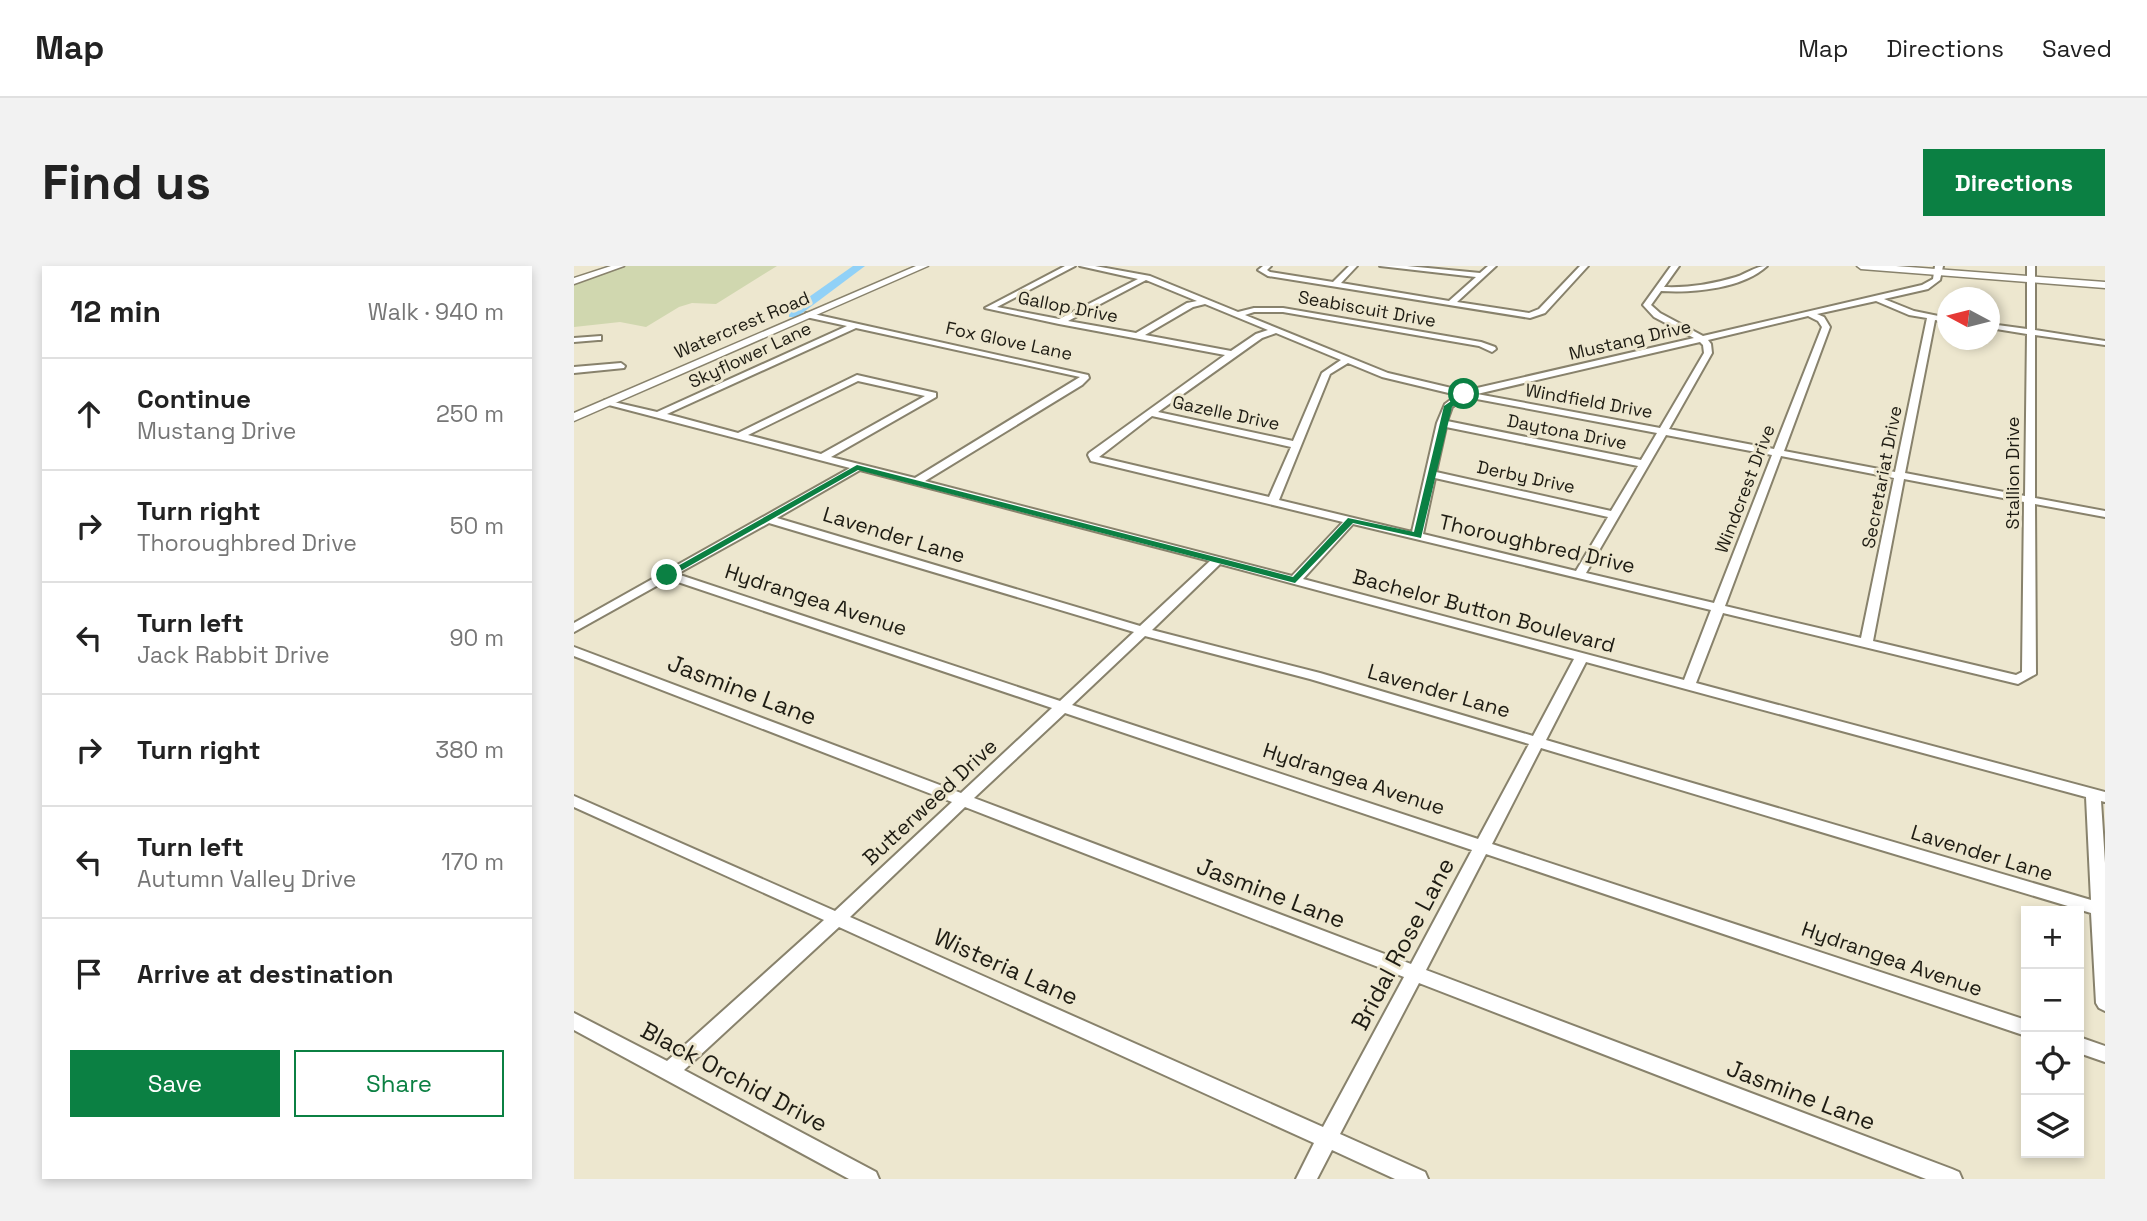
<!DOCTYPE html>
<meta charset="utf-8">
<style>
:root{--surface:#fff;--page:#f2f2f2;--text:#222;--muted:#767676;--line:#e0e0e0;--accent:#0b8043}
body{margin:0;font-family:"Space Grotesk",sans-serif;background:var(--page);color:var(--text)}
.controls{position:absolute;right:21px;bottom:21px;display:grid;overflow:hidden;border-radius:0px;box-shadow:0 4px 10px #0003}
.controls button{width:63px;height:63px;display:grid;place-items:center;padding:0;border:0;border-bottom:2px solid var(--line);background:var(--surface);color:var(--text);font:35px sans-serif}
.compass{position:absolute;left:1363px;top:21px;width:63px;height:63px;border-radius:50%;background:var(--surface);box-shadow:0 4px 10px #0003;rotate:277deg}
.stop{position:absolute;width:21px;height:21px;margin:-16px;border:5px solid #0b8043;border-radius:50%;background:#fff}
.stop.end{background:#0b8043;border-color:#fff;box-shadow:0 2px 7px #0008}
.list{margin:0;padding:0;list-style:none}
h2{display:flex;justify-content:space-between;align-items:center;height:91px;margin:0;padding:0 28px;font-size:30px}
h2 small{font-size:23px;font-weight:400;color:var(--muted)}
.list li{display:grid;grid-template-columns:46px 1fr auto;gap:21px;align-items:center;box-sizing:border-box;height:112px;padding:0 28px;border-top:2px solid var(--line)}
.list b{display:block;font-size:26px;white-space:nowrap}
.list p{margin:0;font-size:23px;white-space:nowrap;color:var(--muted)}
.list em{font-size:23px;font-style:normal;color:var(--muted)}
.actions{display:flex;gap:14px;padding:21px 28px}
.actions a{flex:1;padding:16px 0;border:2px solid var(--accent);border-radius:0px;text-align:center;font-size:24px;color:var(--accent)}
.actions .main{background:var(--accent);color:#fff}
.icon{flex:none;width:38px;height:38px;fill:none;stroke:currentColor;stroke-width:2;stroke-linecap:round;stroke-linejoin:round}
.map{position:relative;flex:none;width:1531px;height:913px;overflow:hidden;border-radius:0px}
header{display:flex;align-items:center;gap:42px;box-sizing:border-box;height:98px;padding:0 35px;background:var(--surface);border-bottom:2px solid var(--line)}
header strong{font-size:33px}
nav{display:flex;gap:38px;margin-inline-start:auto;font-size:24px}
.intro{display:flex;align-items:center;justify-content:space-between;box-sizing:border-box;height:168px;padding:0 42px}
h1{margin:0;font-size:49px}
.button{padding:18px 32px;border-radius:0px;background:var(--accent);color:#fff;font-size:24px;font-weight:700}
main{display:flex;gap:42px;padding:0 42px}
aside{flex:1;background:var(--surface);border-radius:0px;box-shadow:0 4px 10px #0003}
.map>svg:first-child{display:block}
.green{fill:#d0d7af}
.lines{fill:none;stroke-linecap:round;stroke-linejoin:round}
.river{fill:#91d1f7;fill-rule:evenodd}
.minor-casing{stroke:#88826c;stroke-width:4}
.tertiary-casing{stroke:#88826c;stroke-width:3}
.minor{fill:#fff;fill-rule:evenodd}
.tertiary{fill:#fff;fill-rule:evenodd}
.route{fill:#0b8043}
.labels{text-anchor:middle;stroke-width:6;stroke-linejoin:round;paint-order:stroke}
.far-street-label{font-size:18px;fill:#1e1c13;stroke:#ede7cf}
.street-label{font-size:21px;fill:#1e1c13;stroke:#ede7cf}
.near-street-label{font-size:24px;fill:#1e1c13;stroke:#ede7cf}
</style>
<header>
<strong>Map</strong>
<nav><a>Map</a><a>Directions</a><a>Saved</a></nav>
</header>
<div class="intro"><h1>Find us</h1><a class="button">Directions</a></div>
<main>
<aside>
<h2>12 min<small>Walk · 940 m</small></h2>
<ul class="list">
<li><svg class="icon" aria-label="ahead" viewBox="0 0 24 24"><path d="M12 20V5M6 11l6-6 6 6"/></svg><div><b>Continue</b><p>Mustang Drive</p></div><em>250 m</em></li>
<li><svg class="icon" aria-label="right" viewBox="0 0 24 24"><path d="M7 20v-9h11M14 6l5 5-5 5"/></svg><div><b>Turn right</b><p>Thoroughbred Drive</p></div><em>50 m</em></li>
<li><svg class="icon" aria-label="left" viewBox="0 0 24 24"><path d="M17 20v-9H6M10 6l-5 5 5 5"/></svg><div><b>Turn left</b><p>Jack Rabbit Drive</p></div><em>90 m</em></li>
<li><svg class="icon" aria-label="right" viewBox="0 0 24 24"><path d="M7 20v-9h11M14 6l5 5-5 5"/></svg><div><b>Turn right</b></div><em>380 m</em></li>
<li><svg class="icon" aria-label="left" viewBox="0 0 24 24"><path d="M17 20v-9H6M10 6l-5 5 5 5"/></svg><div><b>Turn left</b><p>Autumn Valley Drive</p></div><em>170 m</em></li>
<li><svg class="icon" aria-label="arrive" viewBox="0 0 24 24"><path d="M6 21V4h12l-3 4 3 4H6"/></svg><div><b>Arrive at destination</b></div></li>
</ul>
<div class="actions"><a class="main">Save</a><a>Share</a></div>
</aside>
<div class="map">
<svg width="1531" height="913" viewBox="0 0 1531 913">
<rect width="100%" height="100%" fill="#ede7cf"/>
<!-- green -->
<path class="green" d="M48,0H203L142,38L118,37L105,41L72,61L46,56L0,61V16Z"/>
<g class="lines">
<!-- river -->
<path class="river" d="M279,0H291L223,51H215V45Z"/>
<!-- minor casing -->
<g class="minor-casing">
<path id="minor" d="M491,0H501L423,41L485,53L564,13L506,0H521L576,10L664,46L680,42H709L907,76L921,81L922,83L918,86L905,80L709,46H680L671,49L814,107L890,125L1120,72L1080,51L1069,39L1097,0H1105L1090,21C1114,22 1139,18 1162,11C1172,8 1181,0 1193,0C1168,23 1119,27 1087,25L1077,39L1086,47L1129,70L1348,19L1359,13L1361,0H1369L1366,14L1354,23L1310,33L1340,45L1374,52V56L1361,54L1331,207L1451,230L1453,68L1416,62V58L1453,63V0H1461V64L1531,75V79L1461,69V232L1531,245V251L1461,238L1462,408L1444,418L1149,347L1122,417L1531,526V536L1527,535L1531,597V745L1525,742L1522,737L1517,647L967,482L918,578L1452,754V770L912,588L852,704L1378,903L1385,906L1388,913H1352L845,717L766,868L851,906L854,913H821L758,884L743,913H722L740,877L265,661L110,804L302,906L305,913H275L0,764V747L93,795L250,654L0,541V530L261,645L378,536L0,390V381L387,527L478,442L95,313L0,366V357L276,202L31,138V134L83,146L273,60L232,51V47H235L514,109L515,112L508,119L351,215L718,310L769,256L517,195L514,189L515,187L651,89L485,58L411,42ZM572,14L623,35L613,37L562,67L494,55ZM1302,35L1335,49L1353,52L1321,206L1210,185L1256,61L1250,51L1243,48ZM631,38L694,64L682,68L657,85L571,69L619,41ZM1234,50L1244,55L1248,61L1200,183L1095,163L1138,87L1137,78L1134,74ZM282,62L506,111L341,212L257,191L362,131V127L283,109L164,167L93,148ZM702,67L767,94L748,107L719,175L584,146L688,72ZM1126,76L1129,79L1130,87L1086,162L903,128ZM774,97L808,111L883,129L871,138L863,157L838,266L705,234L756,108ZM284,115L351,130L247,188L174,169ZM892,131L1083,167L1067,194L873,155L878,141ZM578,150L717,181L695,231L525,191ZM872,161L1064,200L1037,245L862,206ZM1092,169L1198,189L1140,337L1012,307ZM1207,190L1320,212L1287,372L1151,340ZM286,204L636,295L566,360L203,252ZM861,212L1034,251L1002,305L849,268ZM1330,213L1450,236L1448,406L1442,409L1299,375ZM195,257L560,366L486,435L103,308ZM779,258L1137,344L1110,414L729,313ZM646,298L1000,393L959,470L746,407L578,364ZM571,370L736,413L955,478L904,573L498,439ZM1012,396L1512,531L1517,634L972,474ZM491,447L898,584L837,698L400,532ZM391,541L830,711L749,861L276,651Z
M689,0H697L693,4L696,6L759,16L775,0H783L767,17L875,35L902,11L806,0H833L906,7L914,0H922L883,36L955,47L965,43L1006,0H1014L971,47L956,52L694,10L684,4Z
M27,70V74H24L0,76V72Z
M47,97L51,100L50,102L0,107V101Z
M1505,771L1531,780V796L1505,787Z"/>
</g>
<!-- tertiary casing -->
<g class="tertiary-casing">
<path id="tertiary" d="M37,0H50L0,18V12Z
M342,0H354L0,155V147Z
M1283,0H1322L1531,16V22L1287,3Z"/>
</g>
<!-- minor -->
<use href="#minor" class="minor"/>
<!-- tertiary -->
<use href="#tertiary" class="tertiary"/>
</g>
<!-- route -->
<path class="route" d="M890,126L893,130L878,141L847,272L779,257L721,317L284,204L96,311L88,309L283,199L719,311L774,252L840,266L870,140Z"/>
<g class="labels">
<!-- far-street labels -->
<g class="far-street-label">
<text transform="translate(494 41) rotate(11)" y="6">Gallop Drive</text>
<text transform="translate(793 43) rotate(10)" y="6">Seabiscuit Drive</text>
<text transform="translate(168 59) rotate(-23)" y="6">Watercrest Road</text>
<text transform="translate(1056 74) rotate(-13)" y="6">Mustang Drive</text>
<text transform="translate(435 75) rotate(12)" y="6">Fox Glove Lane</text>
<text transform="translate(176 89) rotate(-25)" y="6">Skyflower Lane</text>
<text transform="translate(1015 135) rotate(10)" y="6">Windfield Drive</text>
<text transform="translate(652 147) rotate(12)" y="6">Gazelle Drive</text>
<text transform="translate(993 166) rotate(11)" y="6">Daytona Drive</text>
<text transform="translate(1439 207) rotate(-90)" y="6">Stallion Drive</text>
<text transform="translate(952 211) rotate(12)" y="6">Derby Drive</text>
<text transform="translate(1308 211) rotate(-79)" y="6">Secretariat Drive</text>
<text transform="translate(1171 223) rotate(-69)" y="6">Windcrest Drive</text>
</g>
<!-- street labels -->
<g class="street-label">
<text transform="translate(320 269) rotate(17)" y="7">Lavender Lane</text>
<text transform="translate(963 278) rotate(13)" y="7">Thoroughbred Drive</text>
<text transform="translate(242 334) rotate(18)" y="7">Hydrangea Avenue</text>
<text transform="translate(910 345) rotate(15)" y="7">Bachelor Button Boulevard</text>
<text transform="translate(865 425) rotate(16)" y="7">Lavender Lane</text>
<text transform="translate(780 513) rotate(18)" y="7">Hydrangea Avenue</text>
<text transform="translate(356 536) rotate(-43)" y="7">Butterweed Drive</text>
<text transform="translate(1408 587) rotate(17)" y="7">Lavender Lane</text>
<text transform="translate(1318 693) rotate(19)" y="7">Hydrangea Avenue</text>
</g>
<!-- near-street labels -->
<g class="near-street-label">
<text transform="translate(168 424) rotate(21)" y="8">Jasmine Lane</text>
<text transform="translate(697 627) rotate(21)" y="8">Jasmine Lane</text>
<text transform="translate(829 678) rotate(-62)" y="8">Bridal Rose Lane</text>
<text transform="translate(432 701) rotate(24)" y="8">Wisteria Lane</text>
<text transform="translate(160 811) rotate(28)" y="8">Black Orchid Drive</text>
<text transform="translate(1227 829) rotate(21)" y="8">Jasmine Lane</text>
</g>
</g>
</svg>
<div class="controls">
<button>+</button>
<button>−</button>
<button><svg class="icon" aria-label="locate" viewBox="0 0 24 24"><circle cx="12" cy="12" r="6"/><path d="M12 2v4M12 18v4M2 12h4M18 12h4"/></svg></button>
<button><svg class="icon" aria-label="layers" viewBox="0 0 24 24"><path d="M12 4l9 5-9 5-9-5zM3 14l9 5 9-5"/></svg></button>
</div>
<svg class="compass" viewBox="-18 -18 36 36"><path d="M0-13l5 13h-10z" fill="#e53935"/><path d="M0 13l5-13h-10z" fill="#767676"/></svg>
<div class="stop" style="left:890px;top:128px"></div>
<div class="stop end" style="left:93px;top:309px"></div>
</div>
</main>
